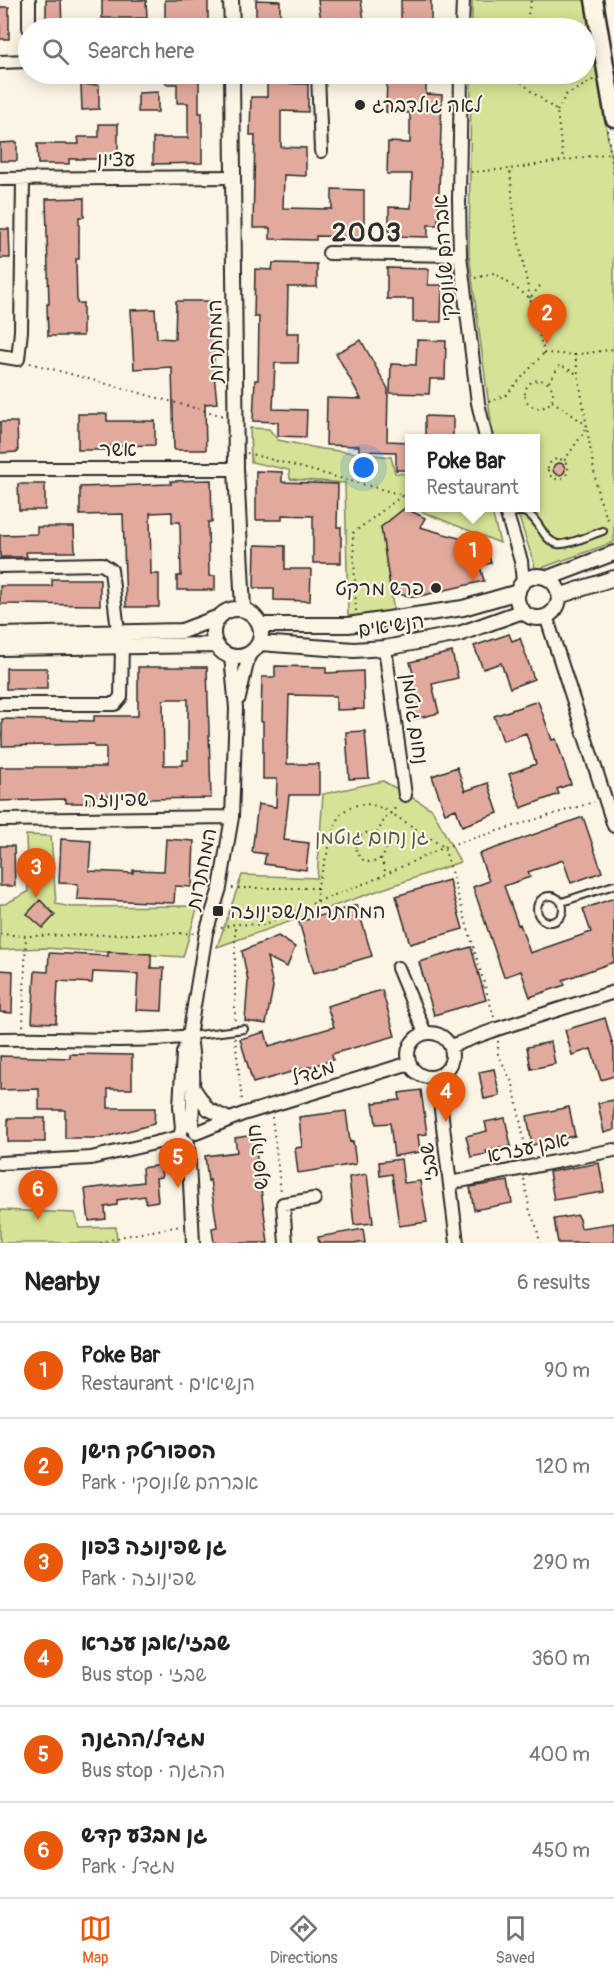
<!DOCTYPE html>
<meta charset="utf-8">
<style>
:root{--surface:#fff;--page:#f2f2f2;--text:#222;--muted:#767676;--line:#e0e0e0;--accent:#ea580c}
body{margin:0;font-family:Pangolin,"Playpen Sans Hebrew",sans-serif;background:var(--page);color:var(--text)}
.you{position:absolute;left:364px;top:468px;width:21px;height:21px;margin:-15px;border:4px solid #fff;border-radius:50%;background:#1a73e8;box-shadow:0 0 0 9px #1a73e833}
.badge{display:grid;place-items:center;width:39px;height:39px;border-radius:50%;background:var(--accent);color:#fff;font-size:20px;font-weight:700}
.pin{position:absolute;translate:-50% -50px;filter:drop-shadow(0 2px 3px #0008)}
.pin::after{content:'';position:absolute;top:32px;width:21px;height:18px;background:inherit;clip-path:polygon(0 0,100% 0,50% 100%)}
.popup{position:absolute;left:405px;top:434px;width:135px;height:78px;box-sizing:border-box;display:grid;place-content:center;border-radius:0px;background:var(--surface);filter:drop-shadow(0 2px 4px #0005);font-size:20px;white-space:nowrap;color:var(--muted)}
.popup b{font-size:22px;color:var(--text)}
.popup::after{content:'';position:absolute;left:50%;top:100%;margin-left:-12px;border:12px solid transparent;border-top-color:var(--surface)}
.list{margin:0;padding:0;list-style:none}
h2{display:flex;justify-content:space-between;align-items:center;height:78px;margin:0;padding:0 24px;font-size:26px}
h2 small{font-size:20px;font-weight:400;color:var(--muted)}
.list li{display:grid;grid-template-columns:39px 1fr auto;gap:18px;align-items:center;box-sizing:border-box;height:96px;padding:0 24px;border-top:2px solid var(--line)}
.list b{display:block;font-size:22px;white-space:nowrap}
.list p{margin:0;font-size:20px;white-space:nowrap;color:var(--muted)}
.list em{font-size:20px;font-style:normal;color:var(--muted)}
.icon{flex:none;width:33px;height:33px;fill:none;stroke:currentColor;stroke-width:2;stroke-linecap:round;stroke-linejoin:round}
.map{position:relative;flex:none;width:614px;height:1243px;overflow:hidden}
.search{position:absolute;background:var(--surface);box-shadow:0 3px 15px #0003;left:18px;right:18px;top:18px;height:66px;display:flex;align-items:center;gap:15px;box-sizing:border-box;padding:0 21px;border-radius:33px;color:var(--muted);font-size:22px}
.sheet{height:654px;background:var(--surface)}
nav{display:flex;justify-content:space-around;align-items:center;box-sizing:border-box;height:84px;border-top:2px solid var(--line);background:var(--surface);font-size:16px;color:var(--muted)}
nav a{display:grid;justify-items:center;gap:3px}
nav .on{color:var(--accent)}
.map>svg:first-child{display:block}
.green{fill:#d6e295;stroke:#808660;stroke-width:1.5}
.building{fill:#e2a99d;stroke:#2b2b2b;stroke-width:1.5;fill-rule:evenodd}
.lines{fill:none;stroke-linecap:round;stroke-linejoin:round}
.service-casing{stroke:#2b2b2b;stroke-width:10}
.minor-casing{stroke:#2b2b2b;stroke-width:16}
.tertiary-casing{stroke:#2b2b2b;stroke-width:18}
.secondary-casing{stroke:#2b2b2b;stroke-width:21}
.path{stroke:#2b2b2b;stroke-width:2;stroke-dasharray:1.5 4.5;stroke-linecap:butt}
.service{stroke:#fcf5e5;stroke-width:6}
.minor{stroke:#fcf5e5;stroke-width:12}
.tertiary{stroke:#fcf5e5;stroke-width:14}
.secondary{stroke:#fcf5e5;stroke-width:16}
.poi-dot{fill:#2b2b2b;stroke:#fcf5e5;stroke-width:2}
.labels{text-anchor:middle;stroke-width:4.5;stroke-linejoin:round;paint-order:stroke}
.poi-label{font-size:20px;fill:#2b2b2b;stroke:#fcf5e5;text-anchor:start}
.street-label{font-size:20px;fill:#2b2b2b;stroke:#fcf5e5}
.park-label{font-size:20px;fill:#565946;stroke:#fcf5e5}
.district-label{font-size:26px;font-weight:bold;letter-spacing:1.5px;fill:#2b2b2b;stroke:#fcf5e5}
</style>
<div class="map">
<svg width="614" height="1243" viewBox="0 0 614 1243">
<rect width="100%" height="100%" fill="#fcf5e5"/>
<filter id="ink" filterUnits="userSpaceOnUse"><feTurbulence type="fractalNoise" baseFrequency=".0167" numOctaves="2"/><feDisplacementMap in="SourceGraphic" scale="12" xChannelSelector="R" yChannelSelector="G"/><feConvolveMatrix kernelMatrix="1 2 1 2 8 2 1 2 1" color-interpolation-filters="sRGB"/></filter>
<g filter="url(#ink)">
<!-- green -->
<path class="green" d="M472,0H585L614,175V542L536,570L516,508H536V438H495L492,429L469,255L471,74H586V28H472Z
M250,428L269,429L278,440L322,449L391,457L395,473L410,474V506H408L381,527L394,612L348,616L345,483L290,479L289,470L251,462Z
M413,508H491L500,543Z
M383,781L432,809L460,862L217,947L242,875L317,878L323,794Z
M26,835L51,836L56,904L71,907L198,906L183,957L44,948L0,950V904H5L28,892Z
M0,1210L75,1213L79,1228L116,1227L117,1243H0Z"/>
<!-- building -->
<path class="building" d="M46,0H61L62,28H46Z
M102,0H146L147,18H102Z
M165,0H208V22H165Z
M256,0L280,1V28H256Z
M318,0H361L365,28H322Z
M401,0H431V28H401Z
M0,7H9V39H0Z
M166,74H199V113H202V163L153,164V138H188V103H177V84H166Z
M387,76L426,77V94L442,95L438,225H428V237L389,236V207L411,208L412,174H387L388,142L410,143V113L386,112Z
M267,83L308,84V112L281,111V147L306,148V176L284,175L283,208L332,209V189L364,190V237L316,236V240L270,239V228H253L255,135H250L251,97H267Z
M81,85H99V109L82,110Z
M158,92V112H138V93Z
M99,124H118V159H69V164H38L37,144H79L78,137H99Z
M17,142V161H0V143Z
M84,198V217H79V259H76L77,303H83V336H48L47,304H49L46,199Z
M0,229H9L10,258H0Z
M273,263L317,264V287H288L287,333H299L298,363H275L273,409L307,410L306,437L278,436V422L253,421L255,380H258L259,317H254L255,269L272,270Z
M387,268L429,269L428,285H442L441,322H413V299H387Z
M176,301H210V339H214V374L217,403L205,404L206,450H174L172,367L134,369L131,310L155,309L157,338L175,339Z
M361,340L388,389L387,441L410,442V470H396V452L359,451V446L326,445L327,398L361,399L336,353Z
M417,340L446,341L445,379H430L429,394L390,393L391,364L416,365Z
M78,414H107V421H155V445L108,446V450H78Z
M425,416L453,417V438H425Z
M0,422H17L18,452L0,453Z
M553 469a6 6 0 1 1 12 0a6 6 0 1 1-12 0Z
M256,471L282,472V482L338,484L337,527H341V563H313V516L282,515V520H256Z
M211,480L212,522H208L209,576H215V590H177V576H181L180,522H172V512L150,513L151,574H159V607H126L123,514L80,515V487L171,484V481Z
M18,484H45V510H19Z
M405,508L425,518L420,527L487,546L491,563L480,566L484,581L416,597L391,593L381,527Z
M37,527H74L75,552H26L27,557H0V535L37,534Z
M255,545L285,546V569H311L310,601L274,600V588H254Z
M52,579H100V605L0,604V586H52Z
M509,634L512,641L520,638L534,679L510,688L501,663L483,669L474,646Z
M452,652L458,678L432,684L439,713L414,719L405,679L414,677L410,662Z
M275,666L326,667V673L363,671L364,709L336,710V696L289,695L287,764H319V795H289L284,840L309,843L306,870L264,864L266,854L252,852L258,804L276,807L277,779H263V722H261L262,677H275Z
M138,667H207L211,798L144,799V796H96V803H66V799L0,801V767H106V747H94V744L2,746V719L94,721V716H138ZM168,699H188V760H183V765H164L163,700Z
M6,668H47V689H6Z
M538,701L552,740L556,739L571,784L557,789L559,794L521,808L509,774L536,764L526,733L503,741L494,716Z
M365,731L369,778L349,779L346,732Z
M457,767L465,791L488,783L498,813L462,826L456,809L445,813L432,776Z
M583,817L602,872L571,883L563,860L528,872L530,877L504,886L518,925L520,924L530,953L591,932L583,909L614,898V962L563,980L565,985L530,997L521,971L504,977L473,887L489,881L479,854Z
M61,839L91,841L89,871L133,873V870L164,871L166,839L194,841L192,887L175,886L174,903L77,899L78,884L59,883Z
M0,846H14L15,886H0Z
M449,880L463,929L410,944L396,896Z
M40,900L55,915L43,928L27,914Z
M357,905L372,956L314,973L299,922Z
M278,936L295,947L287,967L267,957L273,987L266,1024L245,1021L248,981L242,951Z
M471,947L486,1000L434,1015L419,962Z
M108,952L151,954V968H164L162,1011L136,1010L138,974L93,972L92,983L58,981L56,1023L32,1022L35,971L48,972L49,953L108,956Z
M0,970L13,971L12,1013L0,1012Z
M382,990L395,1036L332,1054L333,1060L253,1083L240,1039L265,1032L269,1046L334,1027L327,1006Z
M605,1018L614,1049V1076L601,1080L591,1049L572,1055L565,1030Z
M551,1042L555,1064L531,1069L527,1047Z
M70,1054L132,1055V1089H108V1108H155L154,1124L102,1138H65V1110H39V1089L0,1090V1056L70,1058Z
M494,1069L500,1096L484,1099L479,1072Z
M421,1090L427,1134L418,1135L420,1152L394,1156L390,1123L376,1124L373,1103L400,1100L399,1093Z
M614,1100V1130L604,1133L598,1103Z
M569,1107L575,1136L532,1145L527,1116Z
M346,1111L350,1142L353,1141L356,1164L298,1173L295,1148L302,1147L299,1117Z
M8,1118H45V1142H8Z
M505,1118L511,1146L486,1151L487,1154L471,1157L466,1136L487,1131L485,1122Z
M254,1135L268,1243H214L212,1228L217,1227L210,1180L208,1181L205,1156L237,1152L235,1138Z
M401,1159L404,1183L420,1181L427,1222L399,1226L392,1174L380,1176L379,1162Z
M599,1163L604,1192L554,1200L549,1172Z
M160,1165L162,1177L156,1178L158,1201L146,1203L145,1196L117,1200V1205L105,1207L106,1219L89,1221L85,1189L143,1182L142,1168Z
M367,1174L373,1223L354,1225L349,1177Z
M508,1181L512,1203L474,1210L470,1187Z
M578,1215L581,1228L614,1223V1243H558L554,1219Z
M363,1229L365,1243H319L318,1237Z"/>
<g class="lines">
<!-- service casing -->
<g class="service-casing">
<path id="service" d="M507,515C539,500 537,540 558,544C567,546 593,534 603,531
M537 909a13 13 0 1 1 26 0a13 13 0 1 1-26 0Z
M562,902L614,885
M190,1036L244,1029"/>
</g>
<!-- minor casing -->
<g class="minor-casing">
<path id="minor" d="M29,28V0
M462,28L463,0
M0,62L28,61
M318,74L321,151
M461,74L459,198L460,255L478,403L486,438
M0,179L233,177
M329,253L460,255
M0,356L18,359L21,331L23,179
M0,469H236
M505,508L521,561L523,582
M0,566L102,564L111,570L118,631
M546,616L614,826
M385,648L405,795
M239,698L249,654
M0,704H115L121,697L122,645
M0,820L232,817
M398,968L425,1033
M408 1055a22 22 0 1 1 44 0a22 22 0 1 1-44 0Z
M190,1037C195,1067 193,1097 192,1127
M0,1039C63,1037 127,1044 189,1036
M451,1046L497,1029L614,992
M437,1076L457,1243
M193,1087L208,1109L229,1119
M196,1133L243,1114L410,1063
M188,1143L180,1137L182,1128L180,1106L183,1053L189,1036L206,933L220,888L232,817L236,708L231,657
M188,1143L193,1243
M0,1163L91,1158L180,1137
M450,1183L614,1150
M286,1243L283,1204L314,1199"/>
</g>
<!-- tertiary casing -->
<g class="tertiary-casing">
<path id="tertiary" d="M231,0L232,28
M232,74L236,469L243,609
M517 597a21 21 0 1 1 42 0a21 21 0 1 1-42 0Z
M548,578L614,553
M559,596L614,578
M213 633a24 24 0 1 1 48 0a24 24 0 1 1-48 0Z
M261,625H348L463,608L518,592
M0,635L182,631L219,617
M260,643L354,650L385,648L459,634L523,611
M0,648L216,645"/>
</g>
<!-- secondary casing -->
<g class="secondary-casing">
<path id="secondary" d="M594,0L614,118"/>
</g>
<!-- path -->
<path class="path" d="M518,28L527,20L531,0
M513,74L531,91L557,111L563,161
M557,111L566,95L595,79
M607,130L614,175
M471,172L510,169
M475,278L494,273L530,298
M540,286L530,298L544,353L575,355L598,495L609,523
M530,298L514,217L510,169L611,153
M575,355L614,349
M30,363L224,416
M525 394a14 14 0 1 1 28 0a14 14 0 1 1-28 0Z
M549,382L560,365L579,375
M552,401L588,426L564,461
M489,402L506,395L544,353
M247,453L410,497
M548 469a10 10 0 1 1 20 0a10 10 0 1 1-20 0Z
M467,508L493,513
M356,611L353,533L403,495
M390,814L398,805
M356 847a15 15 0 1 1 30 0a15 15 0 1 1-30 0Z
M377,833L388,813
M333,836L356,842
M381,858L386,874
M232,888H317L337,820C344,807 358,802 373,805C390,810 427,837 444,847L494,1017
M317,901V888
M221,928L235,924L263,925L316,902L371,881L444,847L594,802
M0,934L26,936L195,933
M235,1020V924
M23,1026L26,936
M235,1038L242,1101
M498,1041V1054L513,1084L527,1156
M272,1117L281,1192
M524,1179L530,1212L537,1228L540,1243
M100,1243L117,1238
M114,1243L119,1237L180,1226"/>
<!-- service -->
<use href="#service" class="service"/>
<!-- minor -->
<use href="#minor" class="minor"/>
<!-- tertiary -->
<use href="#tertiary" class="tertiary"/>
<!-- secondary -->
<use href="#secondary" class="secondary"/>
</g>
</g>
<!-- markers -->
<g class="poi-dot">
<circle cx="360" cy="105" r="6"/>
<circle cx="436" cy="588" r="6"/>
<rect x="212" y="905" width="12" height="12" rx="3"/>
</g>
<g class="labels">
<!-- poi labels -->
<g class="poi-label">
<text x="372" y="112">לאה גולדברג</text>
<text x="424" y="595" text-anchor="end">פרש מרקט</text>
<text x="230" y="918">המחתרות/שפינוזה</text>
</g>
<!-- street labels -->
<g class="street-label">
<text x="116" y="166">עציון</text>
<text transform="translate(444 258) rotate(-94)" y="7">אברהם שלונסקי</text>
<text transform="translate(215 341) rotate(-91)" y="7">המחתרות</text>
<text x="118" y="456">אשר</text>
<text transform="translate(391 625) rotate(-8)" y="7">הנשיאים</text>
<text transform="translate(415 719) rotate(82)" y="7">נחום גוטמן</text>
<text transform="translate(116 799) rotate(-1)" y="7">שפינוזה</text>
<text transform="translate(201 869) rotate(-78)" y="7">המחתרות</text>
<text transform="translate(313 1072) rotate(-17)" y="7">מגדל</text>
<text transform="translate(528 1147) rotate(-12)" y="7">אבן עזרא</text>
<text transform="translate(257 1157) rotate(-97)" y="7">חנה סנש</text>
<text transform="translate(428 1162) rotate(-97)" y="7">שבזי</text>
</g>
<!-- park labels -->
<g class="park-label">
<text x="372" y="844">גן נחום גוטמן</text>
</g>
<!-- district labels -->
<g class="district-label">
<text x="367" y="241">2003</text>
</g>
</g>
</svg>
<div class="you"></div>
<div class="pin badge" style="left:473px;top:581px">1</div>
<div class="popup"><b>Poke Bar</b>Restaurant</div>
<div class="pin badge" style="left:547px;top:344px">2</div>
<div class="pin badge" style="left:36px;top:898px">3</div>
<div class="pin badge" style="left:446px;top:1122px">4</div>
<div class="pin badge" style="left:178px;top:1188px">5</div>
<div class="pin badge" style="left:38px;top:1220px">6</div>
<div class="search"><svg class="icon" aria-label="search" viewBox="0 0 24 24"><circle cx="10" cy="10" r="6"/><path d="M15 15l6 6"/></svg>Search here</div>
</div>
<section class="sheet">
<h2>Nearby<small>6 results</small></h2>
<ul class="list">
<li><span class="badge">1</span><div><b>Poke Bar</b><p>Restaurant · הנשיאים</p></div><em>90 m</em></li>
<li><span class="badge">2</span><div><b>הספורטק הישן</b><p>Park · אברהם שלונסקי</p></div><em>120 m</em></li>
<li><span class="badge">3</span><div><b>גן שפינוזה צפון</b><p>Park · שפינוזה</p></div><em>290 m</em></li>
<li><span class="badge">4</span><div><b>שבזי/אבן עזרא</b><p>Bus stop · שבזי</p></div><em>360 m</em></li>
<li><span class="badge">5</span><div><b>מגדל/ההגנה</b><p>Bus stop · ההגנה</p></div><em>400 m</em></li>
<li><span class="badge">6</span><div><b>גן מבצע קדש</b><p>Park · מגדל</p></div><em>450 m</em></li>
</ul>
</section>
<nav>
<a class="on"><svg class="icon" aria-label="map" viewBox="0 0 24 24"><path d="M3 6l6-2 6 2 6-2v14l-6 2-6-2-6 2zM9 4v14M15 6v14"/></svg>Map</a>
<a><svg class="icon" aria-label="directions" viewBox="0 0 24 24"><path d="M12 3l9 9-9 9-9-9zM9 14v-3h6M13 9l2 2-2 2"/></svg>Directions</a>
<a><svg class="icon" aria-label="saved" viewBox="0 0 24 24"><path d="M7 4h10v16l-5-4-5 4z"/></svg>Saved</a>
</nav>
